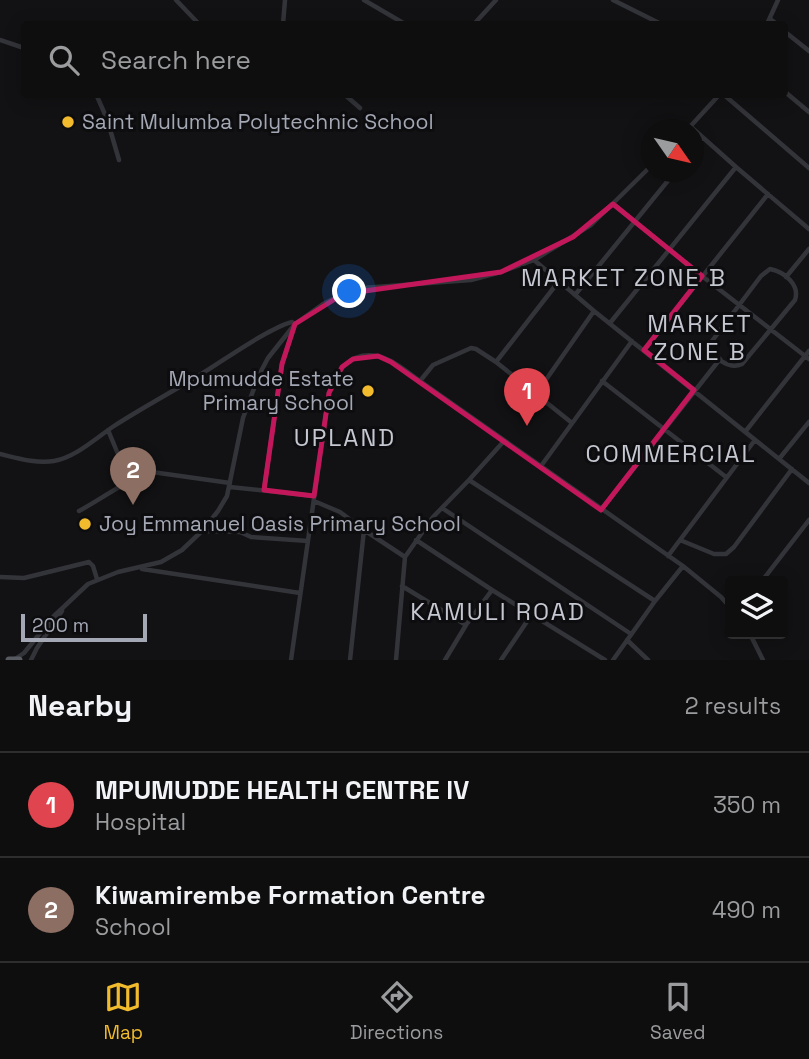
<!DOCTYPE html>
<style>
:root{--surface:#0e0e0f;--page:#1c1c1d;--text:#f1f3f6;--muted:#9b9c9e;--line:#2e2e2f;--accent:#f1bb2d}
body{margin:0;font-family:"Space Grotesk",sans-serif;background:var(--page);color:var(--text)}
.controls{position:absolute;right:21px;bottom:21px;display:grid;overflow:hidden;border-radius:7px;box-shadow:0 4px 18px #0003}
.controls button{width:63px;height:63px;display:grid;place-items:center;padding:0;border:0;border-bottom:2px solid var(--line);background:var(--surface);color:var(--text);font:35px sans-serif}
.compass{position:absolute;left:641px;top:119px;width:63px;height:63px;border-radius:50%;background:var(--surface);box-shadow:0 4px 18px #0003;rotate:124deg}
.scale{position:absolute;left:21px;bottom:18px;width:126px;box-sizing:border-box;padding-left:7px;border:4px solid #a4a8b5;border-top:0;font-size:19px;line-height:24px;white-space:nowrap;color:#a4a8b5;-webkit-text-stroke:5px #0d0d0f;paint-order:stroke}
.you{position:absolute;left:350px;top:292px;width:24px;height:24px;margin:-18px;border:5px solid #fff;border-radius:50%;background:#1a73e8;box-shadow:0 0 0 10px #1a73e833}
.badge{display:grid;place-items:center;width:46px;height:46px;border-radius:50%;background:var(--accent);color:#fff;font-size:23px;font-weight:700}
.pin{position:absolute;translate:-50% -58px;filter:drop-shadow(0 2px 4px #0008)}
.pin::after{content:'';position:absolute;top:37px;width:24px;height:21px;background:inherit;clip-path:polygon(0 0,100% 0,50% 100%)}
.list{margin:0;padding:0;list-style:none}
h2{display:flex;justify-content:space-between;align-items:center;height:91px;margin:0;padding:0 28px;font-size:30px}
h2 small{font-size:23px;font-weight:400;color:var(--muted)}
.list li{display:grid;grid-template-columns:46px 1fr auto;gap:21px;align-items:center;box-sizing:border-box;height:105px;padding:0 28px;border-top:2px solid var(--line)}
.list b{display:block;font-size:26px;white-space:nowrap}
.list p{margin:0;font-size:23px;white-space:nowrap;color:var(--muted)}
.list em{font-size:23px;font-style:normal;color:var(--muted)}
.icon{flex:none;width:38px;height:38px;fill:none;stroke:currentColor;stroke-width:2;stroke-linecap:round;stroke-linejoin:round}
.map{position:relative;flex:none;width:809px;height:660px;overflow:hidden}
.search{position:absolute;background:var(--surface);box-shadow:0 4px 18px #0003;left:21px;right:21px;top:21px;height:77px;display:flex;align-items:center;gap:18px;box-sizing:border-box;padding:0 24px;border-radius:7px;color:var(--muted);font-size:26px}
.sheet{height:301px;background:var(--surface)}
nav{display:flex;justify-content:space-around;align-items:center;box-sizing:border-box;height:98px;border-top:2px solid var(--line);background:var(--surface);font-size:19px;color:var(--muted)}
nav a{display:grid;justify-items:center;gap:4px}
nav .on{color:var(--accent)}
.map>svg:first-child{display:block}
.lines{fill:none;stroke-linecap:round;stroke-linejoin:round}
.minor{stroke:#333439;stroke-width:4.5}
.trunk{stroke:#575a61;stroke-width:7}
.marked{fill:none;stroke:#c2185b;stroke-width:5;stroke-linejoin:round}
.poi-dot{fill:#f1bb2d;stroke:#0d0d0f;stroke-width:2.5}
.labels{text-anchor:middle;stroke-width:6;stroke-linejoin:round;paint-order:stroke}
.poi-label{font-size:21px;fill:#a4a8b5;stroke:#0d0d0f;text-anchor:start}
.quarter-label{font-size:24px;letter-spacing:2px;fill:#c5c7d1;stroke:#0d0d0f}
</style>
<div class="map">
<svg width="809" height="660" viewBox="0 0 809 660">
<rect width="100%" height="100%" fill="#121214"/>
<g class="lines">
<!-- minor -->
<path class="minor" d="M176,0L199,24
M364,0L405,24
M613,0L661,24
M770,19L777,24
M283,24L285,0
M474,24L496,0
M767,24L778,0
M784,31L809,51
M0,40L24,48
M784,91L809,112
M96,94L107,119L119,160
M344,94L360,108
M723,94L809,168
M690,126L736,167L809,229
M687,130L720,94
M694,148L702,137
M613,204L702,276L809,359
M534,260L594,311L809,483
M770,269C785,272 800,285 795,300L742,364C729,370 713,358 709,345L761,276Z
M786,277L809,249
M575,295L675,172
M610,323L736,167
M644,350L768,194
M496,362L559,281
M420,381L433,365L471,348L476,349L496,362L572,423
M602,381L726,477
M536,394L594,311
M108,430L123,466L133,481
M745,432L809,351
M0,454C17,458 36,464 54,461C76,457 96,438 114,426C142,408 170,393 198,376C221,362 243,346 267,333C275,329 283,324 292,322L295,324L282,364L264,490
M779,459L809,422
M541,466L632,341
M469,480L655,601
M230,487L314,496
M314,501L340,512L364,530L405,557
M442,508L631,634
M601,510L720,359
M79,511C98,501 133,476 152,472L230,483
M204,531L240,532L251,537L308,541
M416,540L492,590L605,660
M680,540L714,554H726L734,547L792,469
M668,556L755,440
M142,569L300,593
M0,577L24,578L89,562L93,566L97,579
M762,581L809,520
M402,586L466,625
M750,634L763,660
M627,640L648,660
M15,659L24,653L54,616L88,584L118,572L161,562L182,550L203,530L218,511L227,496L243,418L259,375L268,358L295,324L323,304L343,294L362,288L471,280L501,272L534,260L591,225L652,165
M31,660L37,648L62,611
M291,660L329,393C336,371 350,351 377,356C393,359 408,373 420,381L683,566L721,597L730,607
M350,660L364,530
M396,660L405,557L433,517L469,480L504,441
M445,660L466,625L492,590
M501,660L532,614
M613,660L655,601L683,566"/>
<!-- trunk -->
<path class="trunk" d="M9,660H19"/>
</g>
<!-- marked area -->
<path class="marked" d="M613,204L702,276L644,350L694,390L601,510L391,362L378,356L353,359L342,367L329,393L314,496L264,490L282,364L295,324L343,294L501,272L573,237Z"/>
<!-- markers -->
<g class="poi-dot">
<circle cx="68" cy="122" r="7"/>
<circle cx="368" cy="391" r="7"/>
<circle cx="85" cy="524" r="7"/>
</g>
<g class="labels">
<!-- poi labels -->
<g class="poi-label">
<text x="82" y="129">Saint Mulumba Polytechnic School</text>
<text x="354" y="386" text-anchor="end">Mpumudde Estate<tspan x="354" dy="24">Primary School</tspan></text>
<text x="99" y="531">Joy Emmanuel Oasis Primary School</text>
</g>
<!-- quarter labels -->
<g class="quarter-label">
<text x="624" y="286">MARKET ZONE B</text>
<text x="700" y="332">MARKET<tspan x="700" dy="28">ZONE B</tspan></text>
<text x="345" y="446">UPLAND</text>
<text x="671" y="462">COMMERCIAL</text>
<text x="498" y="620">KAMULI ROAD</text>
</g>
</g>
</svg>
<div class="controls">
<button><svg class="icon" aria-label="layers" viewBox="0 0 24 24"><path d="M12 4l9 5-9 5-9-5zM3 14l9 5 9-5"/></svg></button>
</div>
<svg class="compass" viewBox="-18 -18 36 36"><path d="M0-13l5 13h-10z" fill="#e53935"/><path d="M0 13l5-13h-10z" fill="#9b9c9e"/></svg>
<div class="scale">200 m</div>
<div class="you"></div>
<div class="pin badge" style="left:527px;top:426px;background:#e0444e">1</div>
<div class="pin badge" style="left:133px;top:505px;background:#8d6e63">2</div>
<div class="search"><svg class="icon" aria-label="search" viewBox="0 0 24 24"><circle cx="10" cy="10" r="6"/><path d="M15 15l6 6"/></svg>Search here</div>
</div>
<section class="sheet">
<h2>Nearby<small>2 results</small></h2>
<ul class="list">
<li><span class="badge" style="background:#e0444e">1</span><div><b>MPUMUDDE HEALTH CENTRE IV</b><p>Hospital</p></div><em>350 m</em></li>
<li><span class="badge" style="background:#8d6e63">2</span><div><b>Kiwamirembe Formation Centre</b><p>School</p></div><em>490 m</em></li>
</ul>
</section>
<nav>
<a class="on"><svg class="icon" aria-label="map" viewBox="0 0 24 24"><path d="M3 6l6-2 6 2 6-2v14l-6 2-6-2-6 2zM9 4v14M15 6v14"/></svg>Map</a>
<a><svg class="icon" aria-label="directions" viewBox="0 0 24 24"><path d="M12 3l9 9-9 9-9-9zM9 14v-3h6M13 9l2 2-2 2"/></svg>Directions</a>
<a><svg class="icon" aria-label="saved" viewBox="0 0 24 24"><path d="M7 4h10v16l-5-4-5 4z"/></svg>Saved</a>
</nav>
